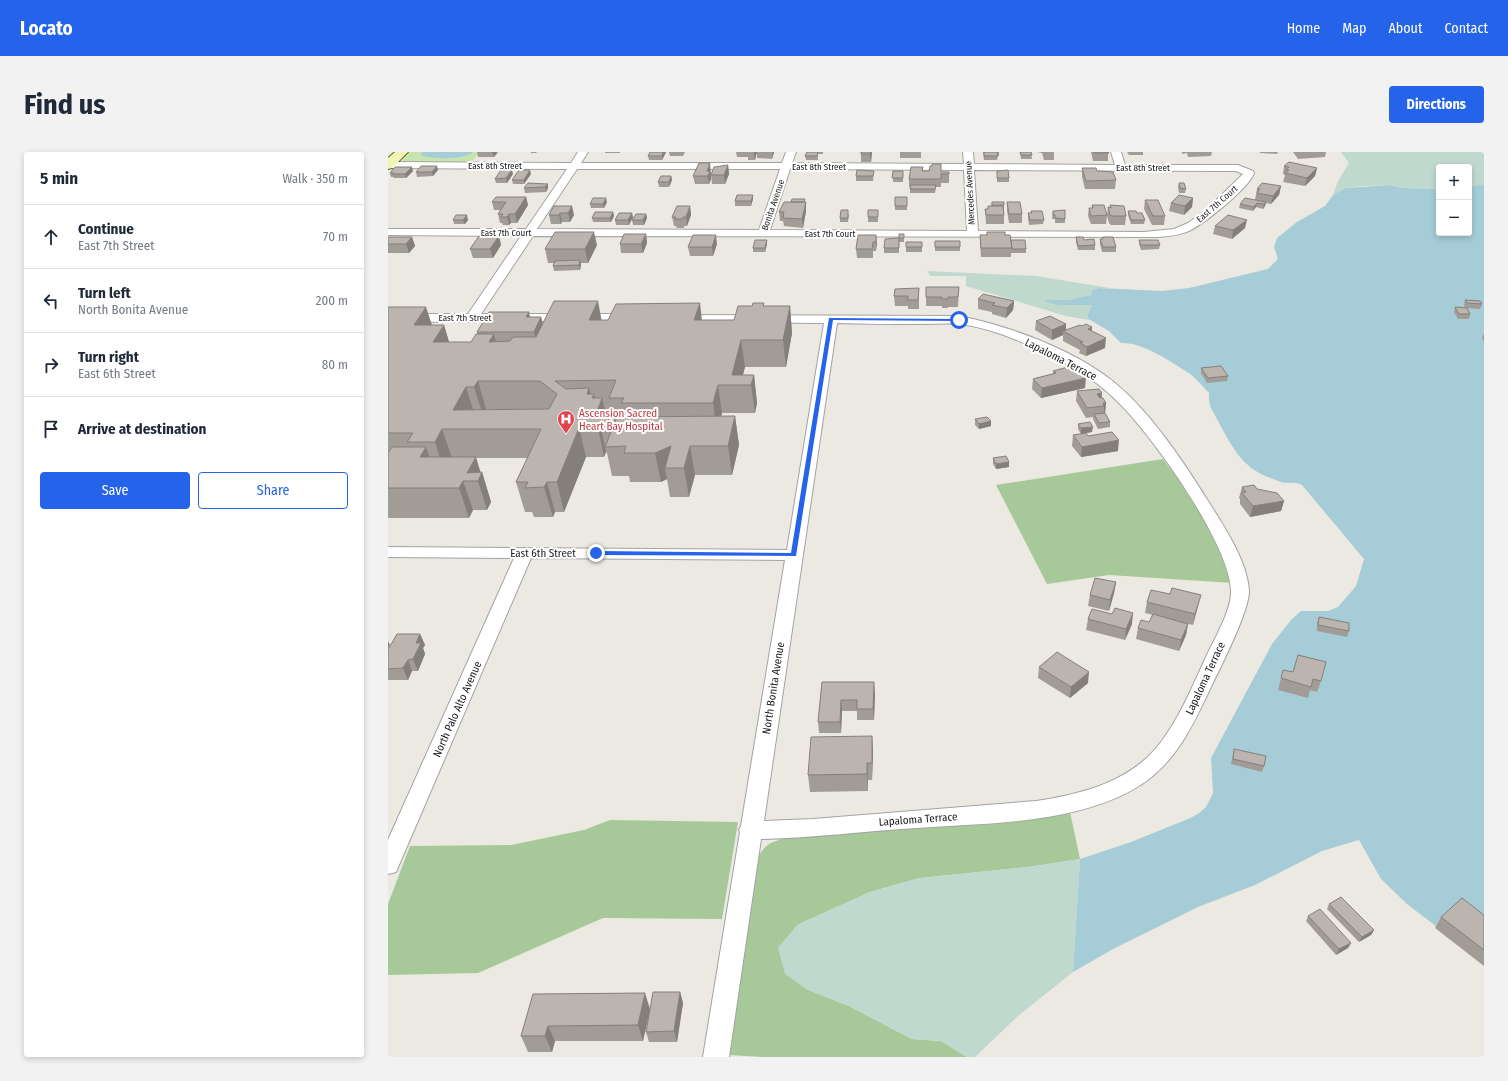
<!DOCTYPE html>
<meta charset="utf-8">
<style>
:root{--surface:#fff;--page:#f2f2f3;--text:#1f2937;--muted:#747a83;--line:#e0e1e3;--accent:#2563eb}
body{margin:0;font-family:"Fira Sans Condensed",sans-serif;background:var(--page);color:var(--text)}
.controls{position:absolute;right:12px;top:12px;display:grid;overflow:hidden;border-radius:4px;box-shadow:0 2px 6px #0003}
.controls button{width:36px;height:36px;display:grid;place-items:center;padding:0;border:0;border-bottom:1px solid var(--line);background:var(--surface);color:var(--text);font:20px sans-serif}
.stop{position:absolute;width:12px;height:12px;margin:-9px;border:3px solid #2563eb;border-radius:50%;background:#fff}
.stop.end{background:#2563eb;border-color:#fff;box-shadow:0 1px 4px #0008}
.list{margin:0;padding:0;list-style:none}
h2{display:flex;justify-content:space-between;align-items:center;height:52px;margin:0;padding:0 16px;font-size:17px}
h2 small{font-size:13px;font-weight:400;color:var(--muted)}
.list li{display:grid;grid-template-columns:26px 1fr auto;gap:12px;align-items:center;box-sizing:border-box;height:64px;padding:0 16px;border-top:1px solid var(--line)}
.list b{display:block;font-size:15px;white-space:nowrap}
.list p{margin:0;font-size:13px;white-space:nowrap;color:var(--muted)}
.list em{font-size:13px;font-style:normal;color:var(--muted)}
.actions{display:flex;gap:8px;padding:12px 16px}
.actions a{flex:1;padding:9px 0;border:1px solid var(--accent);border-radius:4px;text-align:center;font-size:14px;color:var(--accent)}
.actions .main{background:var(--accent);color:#fff}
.icon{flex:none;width:22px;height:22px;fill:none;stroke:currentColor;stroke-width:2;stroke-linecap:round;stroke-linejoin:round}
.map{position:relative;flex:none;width:1096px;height:905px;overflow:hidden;border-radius:4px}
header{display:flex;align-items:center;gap:24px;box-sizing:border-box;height:56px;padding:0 20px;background:var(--accent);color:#fff}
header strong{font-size:19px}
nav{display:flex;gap:22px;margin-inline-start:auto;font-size:14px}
.intro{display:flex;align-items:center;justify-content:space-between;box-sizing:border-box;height:96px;padding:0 24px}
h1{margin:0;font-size:28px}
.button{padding:10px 18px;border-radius:4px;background:var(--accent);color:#fff;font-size:14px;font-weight:700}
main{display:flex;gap:24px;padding:0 24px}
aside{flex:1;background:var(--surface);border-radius:4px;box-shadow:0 2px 6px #0003}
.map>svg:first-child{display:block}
.grass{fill:#c6e4ab}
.forest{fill:#a7c999}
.wetland{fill:#c0d9ce}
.water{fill:#a5ccd7}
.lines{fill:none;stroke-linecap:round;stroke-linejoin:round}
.minor-casing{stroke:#a3a3a3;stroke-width:2}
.secondary-casing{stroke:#5e690c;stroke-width:2}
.minor{fill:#fff;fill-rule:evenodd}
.secondary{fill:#f1f4b8;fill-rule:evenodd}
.wall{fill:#a29c96;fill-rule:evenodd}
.shaded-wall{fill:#847f7a}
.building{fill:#bcb5af;stroke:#847f7a;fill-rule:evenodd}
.route{fill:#2563eb}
.labels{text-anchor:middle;stroke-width:4;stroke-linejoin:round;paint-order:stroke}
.far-street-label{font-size:9px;fill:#1c1c1c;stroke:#fff}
.street-label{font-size:11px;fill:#1c1c1c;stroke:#fff}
.health-label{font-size:11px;fill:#be3a42;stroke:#fff;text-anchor:start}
</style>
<header>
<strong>Locato</strong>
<nav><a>Home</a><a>Map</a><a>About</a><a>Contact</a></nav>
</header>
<div class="intro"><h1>Find us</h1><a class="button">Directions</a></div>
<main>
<aside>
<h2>5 min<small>Walk · 350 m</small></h2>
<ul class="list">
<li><svg class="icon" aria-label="ahead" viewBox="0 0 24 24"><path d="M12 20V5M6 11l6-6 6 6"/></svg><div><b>Continue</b><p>East 7th Street</p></div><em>70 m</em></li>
<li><svg class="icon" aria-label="left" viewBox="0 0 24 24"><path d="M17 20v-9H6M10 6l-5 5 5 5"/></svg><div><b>Turn left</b><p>North Bonita Avenue</p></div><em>200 m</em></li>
<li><svg class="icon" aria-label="right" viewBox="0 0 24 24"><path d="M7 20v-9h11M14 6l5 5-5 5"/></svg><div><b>Turn right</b><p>East 6th Street</p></div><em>80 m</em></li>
<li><svg class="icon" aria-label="arrive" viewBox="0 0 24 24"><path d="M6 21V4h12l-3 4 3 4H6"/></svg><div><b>Arrive at destination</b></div></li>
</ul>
<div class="actions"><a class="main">Save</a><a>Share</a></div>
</aside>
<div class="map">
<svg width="1096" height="905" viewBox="0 0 1096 905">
<rect width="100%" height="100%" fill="#ece9e2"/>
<!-- grass -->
<path class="grass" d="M22,0H92L82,12L15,9V7Z"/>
<!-- forest -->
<path class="forest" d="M775,307C806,348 827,382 845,431L721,423L659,432L608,333Z
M682,660L692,707L641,715L532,726L482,740L409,773L418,837L461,854L524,887L553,889L579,905H375L341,903L368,708C377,694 379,691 395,687Z
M222,668L350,670L334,767L215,766L90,821L0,823V752L22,694L123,693L196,678Z"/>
<!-- wetland -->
<path class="wetland" d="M953,0H1096V32L1081,35V15H1051V37L1014,36L1002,33L974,34L958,36L945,43L950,29L961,11Z
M539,119L648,124L722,136H711L703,139L705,143L679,148H658L671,153H704L699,164L702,168H700L678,164L578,134V124H543Z
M692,707L685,820L630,864L587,905H579L553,889L524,887L461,854L418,837L397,822L390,796L409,773L482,740L532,726L641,715Z"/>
<!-- water -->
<path class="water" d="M34,0H85C76,8 47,7 35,4L33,3Z
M1096,32V811L1019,752L993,727L971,688L934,699L867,733L810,755L725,797L685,820L692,707L743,690L800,667L810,662L818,655L825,641L823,606L884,492L903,468L913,459H940L950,455L968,434L976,407L914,333C907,329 899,332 893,330C882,326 868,321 860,313C846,302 832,272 823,256L821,249V241C815,235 808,226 801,221C783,210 755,190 733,191L721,179L702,168L699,164L704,153H671L658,150V148H679L704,143L703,139L711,136L774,139L801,136L880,117L890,107L886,95L889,86L909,70L937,54L945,43L958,36L1002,33L1014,36L1051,37V81H1081V35Z"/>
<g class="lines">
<!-- minor casing -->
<g class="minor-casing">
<path id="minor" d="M190,0H200L193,11H394L398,0H408L404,11L576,12L575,0H585L586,12L727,13L723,0H733L737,13H850L865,19L866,21C862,35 816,72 801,79C792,83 781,84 771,85L145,84L93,162H246L251,163L252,166L251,169L0,170V162H80L133,84L0,83V77H138L179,17L0,16V10L183,11ZM189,17H392L371,78L149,77ZM402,17L576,18L579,79L382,78ZM586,18L848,19L855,22L817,59L800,71L786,77L756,80L590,79Z
M290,163L571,164C622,174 687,198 727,231C764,262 795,309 820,349C836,374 859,409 861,438C862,458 833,514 823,535C805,573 788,611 751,634C690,672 599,671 529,676C477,679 425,686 373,687L341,905H315L352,680L351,678L353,674L397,408L143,406L11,713L8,720L0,722V688L126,406L0,405V395L399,398L436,171L285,170L284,167L285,164ZM449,171C477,172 505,172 533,172C545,172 558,171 570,172C606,175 657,199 687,217C703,226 717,237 730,250C764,283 841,391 843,438C844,458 826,487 818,505C805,533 792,565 773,590C743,630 694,642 648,649L425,667L376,669Z"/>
</g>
<!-- secondary casing -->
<g class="secondary-casing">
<path id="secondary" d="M7,0H20L4,16L0,17V6Z"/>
</g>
<!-- minor -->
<use href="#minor" class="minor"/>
<!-- secondary -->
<use href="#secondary" class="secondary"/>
</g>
<!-- wall -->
<path class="wall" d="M89,0H109L110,1L106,5H90Z
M143,0H149L148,1H143Z
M217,0H232V1H217Z
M278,0L274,8H261L260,4Z
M281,0H297L295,4H282Z
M348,0H390H386L384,7L369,6V0L367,8H360V5H349Z
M419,0H435V2H430V8H418L417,4Z
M484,0L483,10H473V2Z
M512,0H533V6H512Z
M595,0H611V4H610L609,8H596Z
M632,0H643L644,7H633Z
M649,0H666V8H656L654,1Z
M703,0H720V9H705Z
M739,0H755V3H741Z
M794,0H824L823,4L800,5L799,1L794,2Z
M871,0H890L889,2L872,1Z
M905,0H938L937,5L910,7Z
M322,11L323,27L321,32H307L305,24Z
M340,13L341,22L337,32H324L323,23Z
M896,14L929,16L927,24L917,34L895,30L897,23L895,22Z
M535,15V19L561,20V31H553V35H548L547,41H522V35H521V27Z
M694,16L709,19L728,28L727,37H697L694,25Z
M50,18L45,24L29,25L28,20Z
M25,19L18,26H6L5,25H3L2,21Z
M486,19L485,29H468V24Z
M505,19H515V30H505Z
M609,19L621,26V30H609Z
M125,22L119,31H108L107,27Z
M143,22L136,32H125L124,28Z
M283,24L284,28L281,35H271L270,30Z
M791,31L798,37L797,41H791L790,35Z
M160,32V36L158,40L137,41L136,36Z
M893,34L891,43L883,52L878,51L877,54L875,57L868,55L865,59L851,56L852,52L867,48L869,37Z
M365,43V47L363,54H347V49Z
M138,45L140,53L129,71H123L121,73H115L114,71H112L110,62L112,58H106L104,50Z
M519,45V58H507V54Z
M805,46L804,55L796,63L781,59L783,51Z
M757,48L777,64L776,73H764L756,57Z
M219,50L216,56H203L202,52Z
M604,50L616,53V58H615L616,63V72H598L597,57H600L603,54Z
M619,50L634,62V71H621L619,59Z
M704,53L719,63L718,72H703L700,64L701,56H704Z
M722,53L738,64L737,73H723L721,71L719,64L720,55L722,56Z
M166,54L186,63L182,70H174L173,72H163L161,63Z
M302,54L303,63L299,74H296V76H289L288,74H286L284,65Z
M490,58V70H480V65Z
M418,59L415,76L396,74L395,69H392L391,60Z
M643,59L656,68L655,72L641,73L640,66V61H643Z
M665,59L677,67V71H667V67H664Z
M740,59L749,61L757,68L756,72H743L740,63Z
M225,60L226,64L223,70H205L204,66Z
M258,62L259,66L256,73H245L244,68Z
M461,62L460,70H452V66Z
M245,65L241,73H228L227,68Z
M65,68H80L77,72H66Z
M827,74L857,76L844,87L825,82Z
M599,80L623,88L638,97V101H623V105H593L592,92V83H598Z
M258,82L259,91L255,101H233L232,92Z
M511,82H516V90H511V101H496V96L511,86Z
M488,83V99H485V106H469L468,97Z
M111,84L113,93L105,106H85L82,97Z
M0,85H24L27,94L21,101H0Z
M688,85L696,88L707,93V98H690L688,90Z
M715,85L728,95V100H714L712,92V87H714Z
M379,88V92L377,100H365V96Z
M751,88L772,93L771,97L753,98L751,92Z
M547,89H572V99H547Z
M518,90H534V100H518Z
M329,92L325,104H302L300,95Z
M209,93L200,111H193V113L192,118L166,119L165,114L166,111H160L157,97Z
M571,135L570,155H560V156H554V154H538V145Z
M531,136V157H520V154H507L506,144Z
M590,147L626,149L625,158L618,166L604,162V160L590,157Z
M1077,148L1094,152L1092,157L1079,156L1082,162L1081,167H1070L1066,160L1067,155L1077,156L1076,153Z
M376,154H402L404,181L398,215H357L355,223H366L369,251L367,261H334L333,264H347L351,293L344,323H307L301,345H282L279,327L273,330H242L241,324H224L219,301L218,300L216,305H198L176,360H167L165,365H146L144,360H137L128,330L140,306H88L92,320H94L103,350L99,358H85L81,366H0V155L44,173H56L61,190H83L89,182V180L142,165H153L155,171L214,168H346ZM98,257H160L98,258ZM217,257H223L226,271V272L219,266Z
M648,169L678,172V178L694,174L704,175L703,179L717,196L698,204L691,201L692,198L675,189V183L664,188L647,178Z
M1096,181V190L1094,186Z
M813,216L840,224L839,229L819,231L813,221Z
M683,218L697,236L653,246L644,237L645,227L665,222V219Z
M689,239L714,241L713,246L718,251L717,261L722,270V275L710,277L705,267V265L698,266L688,249Z
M587,267L603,274L591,277L587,273Z
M690,272L704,280L693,282L690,277Z
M685,283L700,284L730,299L693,305L684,294Z
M605,306L621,310V315L608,317L605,312Z
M854,335L869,337L896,349L893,359L862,365L852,352V347L851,346Z
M728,430L726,441L721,459L700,454L702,443Z
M759,450L810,454L805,473L793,470L800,472L798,483L791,499L748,487L750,476L761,470L765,463L757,461Z
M724,462L744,472L737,488L698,478L700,467Z
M931,465L961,479L959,485L929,479V471Z
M32,482L37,493L35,496L37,502L30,519H24L20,528H0V496H1Z
M651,515L700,531L682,546L650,526Z
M895,518L933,529L929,540L922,538L920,546L890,538Z
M434,530L487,541L486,568H469V559H454L453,581H431L430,570Z
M484,584L485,600L484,628H480V639L422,640L420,623Z
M846,597L876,614L874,620L843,612Z
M941,752L986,778L983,783L971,790L939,757Z
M1096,763V814L1047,776L1053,765Z
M920,764L963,791L960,796L948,803L918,769Z
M292,840L295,851L289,890H261L258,880Z
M145,842L262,857L255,889H167L164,900H140L133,884Z"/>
<!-- shaded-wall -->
<path class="shaded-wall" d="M104,0H109L106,5Z
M275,0H278L274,8V4Z
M366,0H369L367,8Z
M384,0H386L384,7Z
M483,0H484L483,10L482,2Z
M322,11L323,27L321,32L319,19Z
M340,13L341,22L337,32L336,23Z
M49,14L50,18L45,24L44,20Z
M24,15L25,19L18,26L17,22Z
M929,16L927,24L917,34L919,26Z
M124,18L125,22L119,31L118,26Z
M142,18L143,22L136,32V28Z
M283,24L284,28L281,35V30Z
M160,32V36L158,40L157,35Z
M893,34L891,43L883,52L885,44Z
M365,43V47L363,54V49Z
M138,45L140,53L129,71L127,62Z
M218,46L219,50L216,56L215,52Z
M805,46L804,55L796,63L797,54Z
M418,50V59L415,76L414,67Z
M878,50L877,54L875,57L876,52Z
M869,51L868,55L865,59L866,55Z
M184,54L186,63L182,70L180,61Z
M302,54L303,63L299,74L298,65Z
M225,60L226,64L223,70L222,66Z
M172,61L174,70L173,72L171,63Z
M244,61L245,65L241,73L240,68Z
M121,62L123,71L121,73L119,65Z
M258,62L259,66L256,73L255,68Z
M79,63L80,68L77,72L75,68Z
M859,68L857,76L844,87L845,78Z
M206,80L209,93L200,111L197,97Z
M258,82L259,91L255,101L253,92Z
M328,83L329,92L325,104L324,95Z
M488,83L489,92L488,99Z
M111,84L113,93L105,106L102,97Z
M24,85L27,94L21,101L18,92Z
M379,88V92L377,100V96Z
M192,108L193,113L192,118L191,113Z
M210,149L215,176L201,168Z
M626,149L625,158L618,166L619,156Z
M312,151L315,178L306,168Z
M402,154L404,181L398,215L395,188Z
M38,155L47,182L26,173Z
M141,160L144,174L138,165Z
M153,165L157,180L149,194L146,180Z
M678,172V180L675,179V183L664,188V178Z
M56,173L64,200L45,190Z
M704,175L703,185L700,177Z
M106,182L113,209L101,190Z
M718,186L717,196L698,204L699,195Z
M353,188L357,215L352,233L344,223Z
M366,223L369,251L367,261L363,233Z
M698,226L697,236L653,246L654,236Z
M90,229L98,257L95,263L86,235Z
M330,233L334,261L329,280L325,251Z
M78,235L87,264L65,258Z
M201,236L208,265L199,242Z
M714,241L713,251L709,242Z
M206,242L212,270V272L218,300L216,305L210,276L204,246Z
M214,246L222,279L210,257Z
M715,251H718L717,261H716V254Z
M347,264L351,293L344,323L340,294Z
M603,269V274L591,277V272Z
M705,275L704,280L693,282V276Z
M191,276L198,305L176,360L169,330Z
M54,277L64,306L56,319L47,290Z
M731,288L730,299L693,305L694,295Z
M283,294L277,316L279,327L273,330L267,301Z
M302,294L307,323L301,345L296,316Z
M38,295L48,324L32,305Z
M88,305L93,322L94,320L103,350L99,358L90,329L79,321Z
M621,310V315L608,317V312Z
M75,329L85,358L81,366L71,336Z
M159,330L167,360L165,365L156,335Z
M896,349L893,359L862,365L865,354Z
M728,430L726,441L721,459L722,448Z
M813,443L810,454L805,473L807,462Z
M745,461L744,472L737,488L738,477Z
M800,472L798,483L791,499L793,488Z
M32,482L37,493L35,496L37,502L30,519L25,507L28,491Z
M0,489L2,493L0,496Z
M20,508L24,519L20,528L15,516Z
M701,520L700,531L682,546L683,535Z
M486,530L487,541L486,568L485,557Z
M453,548L454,559L453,581L452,570Z
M484,584L485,600L484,628Z
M479,611L480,628V639L479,622Z
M986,778L983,783L971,790L974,785Z
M963,791L960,796L948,803L951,797Z
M292,840L295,851L289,890L286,879Z
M257,841L262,857L255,889L250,873Z
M160,874L167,889L164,900L157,884Z"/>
<!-- building -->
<path class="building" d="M262,0H275L274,4H260Z
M419,0H430L429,4H417Z
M473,0H483L482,2H473Z
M596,0H609L610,4H596Z
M632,0H643L644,3H633Z
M706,0H720L721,1H706Z
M901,10L929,16L919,26L897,21L901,18H898L901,15L896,14Z
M311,11H322L319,19H322L320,24H305Z
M544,12H553V20H561V22H553V27H521L523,15H535L534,19H541L542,14H544Z
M340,13L336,23H323L326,15Z
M33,14H49L44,20H28Z
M7,15H24L17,22H5L6,21H2Z
M694,16H708L709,19L725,20L728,28L698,29Z
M113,18H124L118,26L107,27Z
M131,18H142L136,28H124Z
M469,18L486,19L485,24H468Z
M620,18L621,26H609V19Z
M505,19H515V26H504Z
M273,24H283L281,30H270Z
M140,31L160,32L157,35L136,36Z
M791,31H796L798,37L792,36Z
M874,31L893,34L885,44L869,41L872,37H869Z
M523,33H548L547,37H522Z
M349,43H365L363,49H347Z
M791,43L805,46L797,54L783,51Z
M108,45H138L127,62H121L119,65H113L115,62H110L118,50H104Z
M507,45H519V54H507Z
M205,46H218L215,52H202Z
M857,46L878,50L876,52L869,51L866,55L852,52Z
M404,47H417L416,50H403Z
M757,48H770L777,64H765Z
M396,50H418L414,67L395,66L396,60H391Z
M604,50H616V53H604Z
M619,50H632L634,62H621Z
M704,53H716L719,63L703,64L701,56H705Z
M722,53L736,54L738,64H724L722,63L720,55L723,56Z
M166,54H184L180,61H172L171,63H161Z
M289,54H302L298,65H295V67H287L288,65H284Z
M600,54H615L616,63H598L597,57H600Z
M453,58H460V66H452Z
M480,58H490V65H480Z
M677,58V67L667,66V63H665V59Z
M643,59H654L656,68H642L640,61H644Z
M740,59H748L749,61H754L757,68H743Z
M207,60H225L222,66H204Z
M231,61H244L240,68H227Z
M248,62H258L255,68H244Z
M68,63H79L75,68H65Z
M840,63L859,68L845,78L827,74Z
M167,80H206L197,97H157Z
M599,80H617V83H622L624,96H593L592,83H599Z
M236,82H258L253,92H232Z
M511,82H516V86H511Z
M305,83H328L324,95H300Z
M470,83H488V90H485L484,97H468Z
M91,84H111L102,97H82Z
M0,85H24L18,92H0Z
M688,85H695L696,88L706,87L707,93L690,94Z
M715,85H725L728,95H715L712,87H715Z
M511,86V96H496L497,87Z
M367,88H379L377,96H365Z
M623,88H637L638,97H624Z
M751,88H770L772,93H753Z
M547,89H572V95H547Z
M518,90H534V95H518Z
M192,108L191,113L165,114L167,109Z
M538,135H571L570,145H560V147H554V145H538Z
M531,136L530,148H520V144H506L507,137Z
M595,142L626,149L619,156L604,153L607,151L590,147Z
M1077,148L1092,149L1094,152L1079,151Z
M166,149H210L201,168H220L228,152L312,151L306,168H346L350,154H364L365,151H376L375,154H402L395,188H353L344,223H366L363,233H330L325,251H233L236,246H221L228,228L167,229L178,237L201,236L199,242H206L204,246H214L210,257H217L215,263L226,272L229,265L347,264L340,294H302L296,316H277L283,294L267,301H236L238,294L217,295L223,280L211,271L210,276H191L169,330H159L156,335L137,336L140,330H128L153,277H54L47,290H19L25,281H0V155H38L26,173H56L45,190H83L88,182H106L101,190L122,189L125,185H148ZM90,229H152L169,242L161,257L65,258L78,235H86Z
M1067,155L1079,156L1082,162H1071Z
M101,160H141L138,165H153L146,180H89Z
M662,164L678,172L664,178L648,169Z
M698,172L704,175L700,177L718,186L699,195L692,191L695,190L675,179L692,173L694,174Z
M833,214L840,224L820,226L813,216Z
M680,215L683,218L688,217L698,226L654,236L645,227L668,221L665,219Z
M711,237L714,241L709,242L712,246H715L718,251H715L716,254L699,256L689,239Z
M717,261L722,270L711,271L706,262Z
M599,265L603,269L591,272L587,267Z
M702,270L705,275L693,276L690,272Z
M724,280L731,288L694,295L685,283L698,281L700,284Z
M4,295H38L32,305H88L79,321L94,320L90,329H75L71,336H0V301Z
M618,304L621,310L608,312L605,306Z
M866,333L869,337L889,341L896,349L865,354L854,341L858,340L854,335Z
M707,426L728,430L722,448L702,443Z
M784,436L813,443L807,462L759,450L763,438L782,442Z
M727,456L745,461L738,477L700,467L704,457L724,462Z
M765,462L800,472L793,488L750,476L753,468L761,470Z
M931,465L961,471V479L930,473Z
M9,482H32L28,491H33L25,507L20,508L15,516L0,517V496H1Z
M669,500L701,520L683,535L651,515Z
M910,503L938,510L933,529L925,527L923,535L893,526L895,518L905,520Z
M434,530H486L485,557H469V548H453L452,570H430Z
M484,584V611H479V622L420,623L423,585Z
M846,597L878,604L876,614L845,607Z
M953,745L986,778L974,785L941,752Z
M1074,746L1096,763V798L1053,765Z
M932,757L963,791L951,797L920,764Z
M265,840H292L286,879L258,880Z
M257,841L250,873L160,874L157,884H133L145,842Z"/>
<!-- route -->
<path class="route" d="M441,166L571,167L573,168L571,169L445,168L408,404L206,403V400L208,399L403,401Z"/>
<!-- icons -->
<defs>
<g id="hospital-pin" transform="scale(0.9)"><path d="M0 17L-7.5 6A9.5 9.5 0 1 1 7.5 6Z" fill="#e0444e" stroke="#fff"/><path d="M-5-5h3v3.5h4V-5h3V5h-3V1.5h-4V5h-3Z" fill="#fff"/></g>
</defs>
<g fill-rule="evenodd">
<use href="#hospital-pin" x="178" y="267"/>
</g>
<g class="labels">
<!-- far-street labels -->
<g class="far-street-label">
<text x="107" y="17">East 8th Street</text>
<text x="431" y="18">East 8th Street</text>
<text x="755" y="19">East 8th Street</text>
<text transform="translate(582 41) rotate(-93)" y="3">Mercedes Avenue</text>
<text transform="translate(829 52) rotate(-41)" y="3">East 7th Court</text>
<text transform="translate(385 53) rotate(-71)" y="3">Bonita Avenue</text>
<text x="118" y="84">East 7th Court</text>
<text x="442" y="85">East 7th Court</text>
<text x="77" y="169">East 7th Street</text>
</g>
<!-- street labels -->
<g class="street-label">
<text transform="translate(673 207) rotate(27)" y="4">Lapaloma Terrace</text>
<text x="155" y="405">East 6th Street</text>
<text transform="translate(817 526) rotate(-65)" y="4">Lapaloma Terrace</text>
<text transform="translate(385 536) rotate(-81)" y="4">North Bonita Avenue</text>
<text transform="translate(69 557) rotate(-66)" y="4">North Palo Alto Avenue</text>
<text transform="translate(530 667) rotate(-4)" y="4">Lapaloma Terrace</text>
</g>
<!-- health labels -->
<g class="health-label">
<text x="191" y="265">Ascension Sacred<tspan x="191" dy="13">Heart Bay Hospital</tspan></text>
</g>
</g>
</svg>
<div class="controls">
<button>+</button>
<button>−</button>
</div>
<div class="stop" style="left:571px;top:168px"></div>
<div class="stop end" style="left:208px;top:401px"></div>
</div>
</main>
